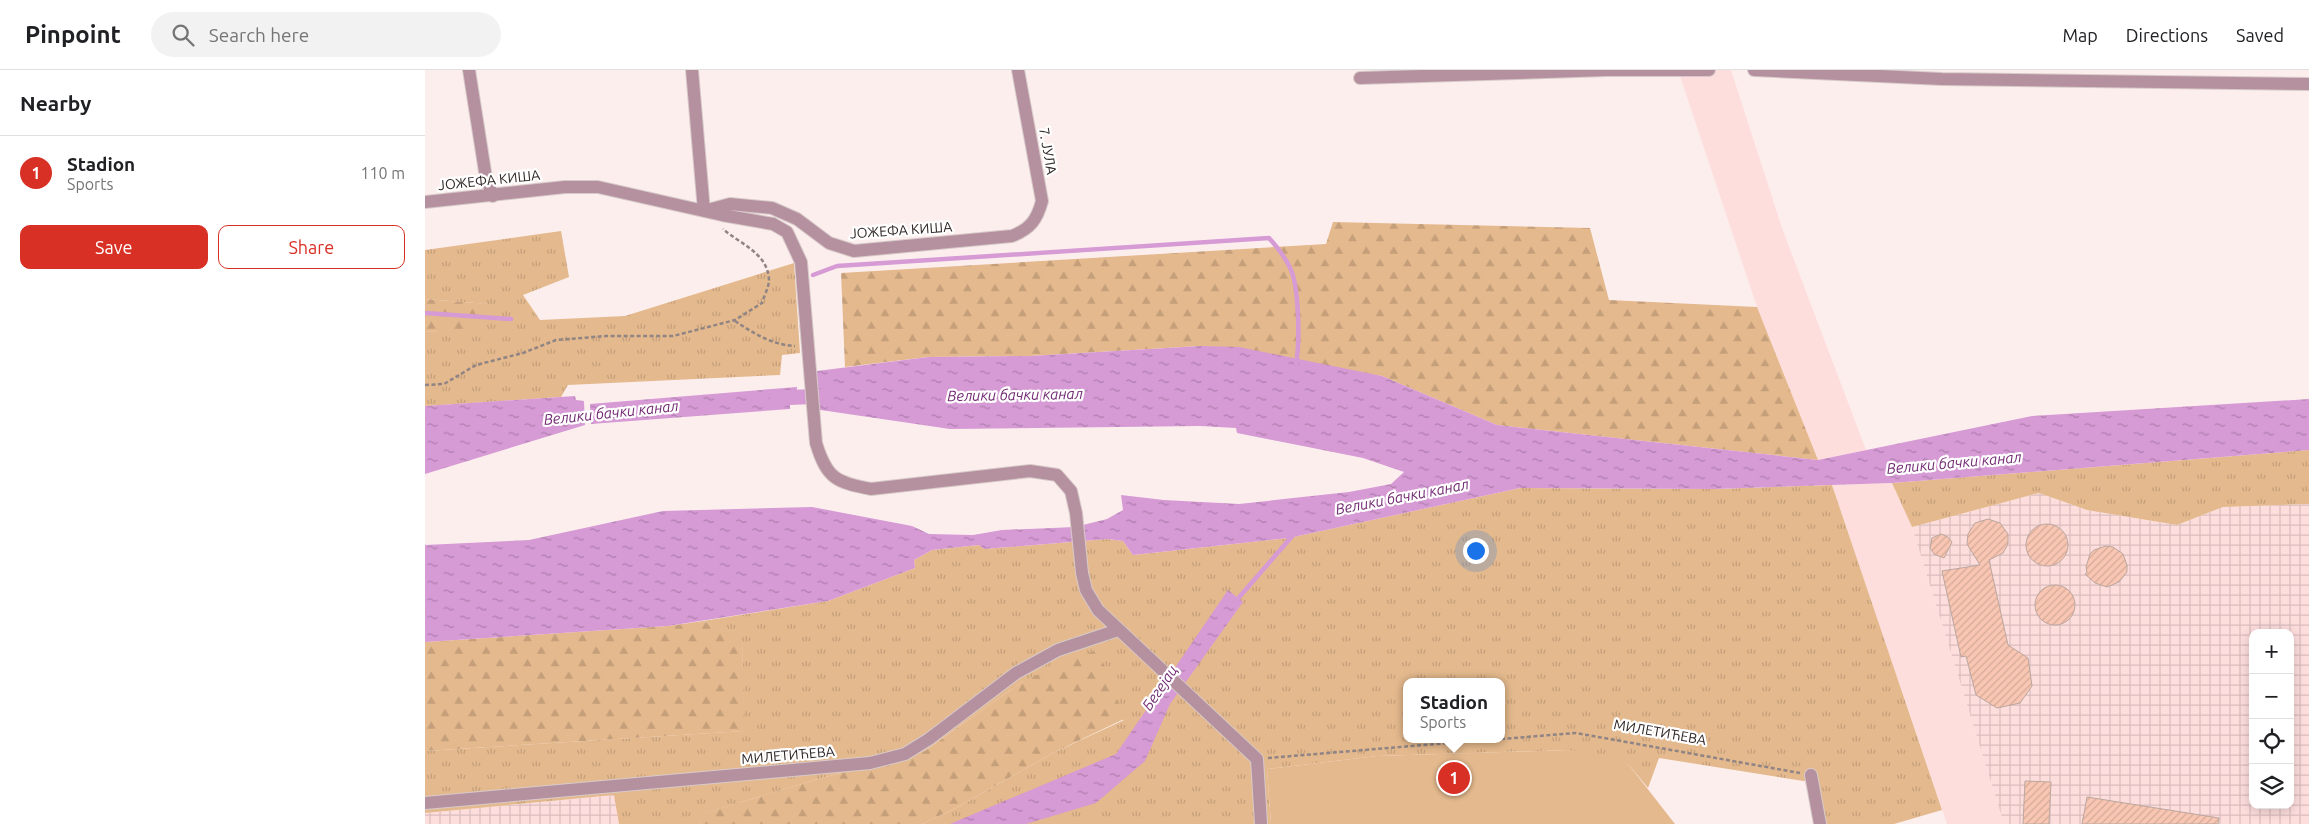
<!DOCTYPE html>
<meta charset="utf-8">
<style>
:root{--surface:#fff;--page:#f2f2f2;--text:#202124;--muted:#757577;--line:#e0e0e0;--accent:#d93025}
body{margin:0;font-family:Ubuntu,sans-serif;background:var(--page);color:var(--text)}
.controls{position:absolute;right:15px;bottom:15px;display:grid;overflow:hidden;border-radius:10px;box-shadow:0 2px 12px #0003}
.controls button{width:45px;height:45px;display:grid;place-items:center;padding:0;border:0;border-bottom:1px solid var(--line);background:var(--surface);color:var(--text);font:25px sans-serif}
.you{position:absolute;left:1050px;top:480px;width:18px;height:18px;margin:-12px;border:4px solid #fff;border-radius:50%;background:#1a73e8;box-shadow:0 0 0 8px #1a73e833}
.badge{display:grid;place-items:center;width:32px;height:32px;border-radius:50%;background:var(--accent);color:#fff;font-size:16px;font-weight:700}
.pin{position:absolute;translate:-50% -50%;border:2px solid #fff;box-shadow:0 1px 5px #0006}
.popup{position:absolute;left:978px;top:608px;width:102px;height:65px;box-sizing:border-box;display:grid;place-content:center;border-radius:10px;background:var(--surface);filter:drop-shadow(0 1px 4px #0005);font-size:16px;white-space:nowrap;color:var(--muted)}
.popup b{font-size:19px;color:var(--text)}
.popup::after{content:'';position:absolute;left:50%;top:100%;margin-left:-10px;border:10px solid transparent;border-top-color:var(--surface)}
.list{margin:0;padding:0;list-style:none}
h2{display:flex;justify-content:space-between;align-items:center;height:65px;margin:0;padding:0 20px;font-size:21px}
h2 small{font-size:16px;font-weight:400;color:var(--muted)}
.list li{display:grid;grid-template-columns:32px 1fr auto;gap:15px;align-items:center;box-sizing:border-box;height:75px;padding:0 20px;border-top:1px solid var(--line)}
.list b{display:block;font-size:19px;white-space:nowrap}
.list p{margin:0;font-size:16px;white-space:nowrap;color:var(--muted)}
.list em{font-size:16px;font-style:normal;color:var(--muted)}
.actions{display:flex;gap:10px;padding:15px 20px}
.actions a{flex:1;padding:11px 0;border:1px solid var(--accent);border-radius:10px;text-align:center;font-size:18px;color:var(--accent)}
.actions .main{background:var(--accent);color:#fff}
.icon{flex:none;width:28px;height:28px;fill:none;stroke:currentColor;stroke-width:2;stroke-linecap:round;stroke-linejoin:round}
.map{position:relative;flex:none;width:1884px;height:754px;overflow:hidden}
header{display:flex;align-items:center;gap:30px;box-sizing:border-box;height:70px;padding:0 25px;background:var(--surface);border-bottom:1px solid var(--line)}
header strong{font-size:24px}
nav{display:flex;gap:28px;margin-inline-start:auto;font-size:18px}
.search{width:350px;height:45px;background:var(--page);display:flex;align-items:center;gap:12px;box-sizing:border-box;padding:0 18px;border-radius:28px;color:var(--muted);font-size:19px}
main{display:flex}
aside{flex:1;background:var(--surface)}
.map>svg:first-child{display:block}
.built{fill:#fedddd}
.industrial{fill:url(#industrial-grid);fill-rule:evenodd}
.grass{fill:url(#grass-tufts);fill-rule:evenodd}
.forest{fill:url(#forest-firs)}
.park{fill:#e4b98d}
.water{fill:url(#water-ripples)}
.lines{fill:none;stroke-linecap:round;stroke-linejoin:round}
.stream{stroke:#d69ad5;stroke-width:4.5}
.canal{stroke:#d69ad5;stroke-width:15}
.building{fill:url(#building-hatch);stroke:#bba79f}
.minor-casing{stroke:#d8caca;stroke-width:14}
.path{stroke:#908484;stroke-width:2.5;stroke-dasharray:4 2.5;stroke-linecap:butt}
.minor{stroke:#b5919f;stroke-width:12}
.labels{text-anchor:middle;stroke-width:4.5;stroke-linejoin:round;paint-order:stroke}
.street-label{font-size:14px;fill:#302727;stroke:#fff}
.water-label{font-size:15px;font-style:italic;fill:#732c74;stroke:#fff}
</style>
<header>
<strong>Pinpoint</strong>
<div class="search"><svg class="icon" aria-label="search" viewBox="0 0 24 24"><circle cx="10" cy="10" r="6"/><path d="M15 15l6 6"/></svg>Search here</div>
<nav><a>Map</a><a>Directions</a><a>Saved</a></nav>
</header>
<main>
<aside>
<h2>Nearby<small></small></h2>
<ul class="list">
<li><span class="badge">1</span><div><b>Stadion</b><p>Sports</p></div><em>110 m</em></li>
</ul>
<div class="actions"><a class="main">Save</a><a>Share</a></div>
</aside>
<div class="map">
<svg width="1884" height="754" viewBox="0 0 1884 754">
<defs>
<pattern id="industrial-grid" width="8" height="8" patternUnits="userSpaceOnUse" patternTransform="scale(1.25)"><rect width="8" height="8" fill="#fedddd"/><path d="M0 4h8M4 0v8" fill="none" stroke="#dabebe"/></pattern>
<pattern id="grass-tufts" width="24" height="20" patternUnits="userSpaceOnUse" patternTransform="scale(1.25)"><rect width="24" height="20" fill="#e4b98d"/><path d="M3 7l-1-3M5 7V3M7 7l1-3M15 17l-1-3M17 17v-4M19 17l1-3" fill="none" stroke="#c49f7a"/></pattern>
<pattern id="forest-firs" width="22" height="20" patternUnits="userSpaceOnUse" patternTransform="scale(1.25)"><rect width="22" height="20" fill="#e4b98d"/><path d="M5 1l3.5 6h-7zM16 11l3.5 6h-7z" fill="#c49f7a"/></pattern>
<pattern id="water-ripples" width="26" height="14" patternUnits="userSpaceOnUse" patternTransform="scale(1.25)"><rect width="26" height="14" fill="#d69ad5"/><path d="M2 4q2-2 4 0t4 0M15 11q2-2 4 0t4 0" fill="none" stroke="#ae7ead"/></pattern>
<pattern id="building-hatch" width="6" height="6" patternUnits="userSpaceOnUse" patternTransform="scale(1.25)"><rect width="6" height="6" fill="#f8c6b2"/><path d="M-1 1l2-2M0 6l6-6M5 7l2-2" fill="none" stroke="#d5aa99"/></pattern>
</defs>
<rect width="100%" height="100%" fill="#fdeeee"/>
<!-- built -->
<path class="built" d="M1253,0H1306L1357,158L1441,380L1393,390L1332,237Z
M1467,413L1487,457L1579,754H1522L1407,415Z"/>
<!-- industrial -->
<path class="industrial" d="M1614,423L1662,440L1752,455L1798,437L1884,434V754H1579L1487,457ZM1828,563H1865V735H1828Z
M190,725L194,754H0V743Z"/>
<!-- grass -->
<path class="grass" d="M136,161L144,207L98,225L115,250L200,246L369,193L375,283L357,285L355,305L143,315L136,327L0,336V262L55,258L63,234L0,229V180Z
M1884,380V434L1798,437L1752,455L1662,440L1614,423L1487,457L1467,413Z
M1407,415L1517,740L1469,754H1394L1385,712L1234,688L1223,718L1204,695L1143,680L952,686L842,699L846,754H497L531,738L628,683L699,650L598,611L500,681L393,709L277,744L274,754H194L189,725L0,743V681L319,661L317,571L278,551L403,531L490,498L489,490L507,480L554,475L559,479L682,469L698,471L708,485L864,468L1095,418L1290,419ZM982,612H1076V669H982Z"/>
<!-- forest -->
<path class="forest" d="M908,152L1165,158L1184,230L1332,237L1393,390L1072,355L957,306L776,276L605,286L503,287L420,297L416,203L901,174Z
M0,229L64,234L55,259L0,262Z
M278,551L317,570L320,661L0,681V572L243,556Z
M673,579L699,649L628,683L531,738L497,754H274L276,744L393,709L500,681L598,611Z"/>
<!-- park -->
<path class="park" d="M1143,680L1169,682L1204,695L1250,754H846L842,699L952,686Z"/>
<!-- water -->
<path class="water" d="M776,276L814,277L957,306L1072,355L1393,390L1607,346L1884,329V380L1467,413L1290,419L1095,418L864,468L708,485L698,471L682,469L559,479L554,475L507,480L489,490L490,498L403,531L243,556L0,572V475L104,470L238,441L387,437L487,456L504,464L548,465L577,460L650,457L682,449L698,440L696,425L739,430L814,434L924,422L966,414L979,402L938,388L812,363L811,358L775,356L525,359L382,338V317L392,301L503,287L605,286Z
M372,317L371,334H365V339L166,354L165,334Z
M150,326L151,330L159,331L160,355L0,404V336Z
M803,520L818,532L745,634L720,691L671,733L601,754H525L691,684Z"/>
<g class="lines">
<!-- stream -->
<path class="stream" d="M388,205L412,196L844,168C853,178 861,188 866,200C874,219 875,273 871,294
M0,243L86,249
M810,532L869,464"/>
<!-- canal -->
<path class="canal" d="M352,328L401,326"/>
</g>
<!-- building -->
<path class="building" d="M1563,449L1575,453L1583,464V474L1578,483L1564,490L1583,575L1603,588L1607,616L1595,633L1572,638L1551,625L1541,586L1536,587L1517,501L1555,495L1542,474L1543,464L1550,453Z
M1601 475a21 21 0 1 1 42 0a21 21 0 1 1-42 0Z
M1516,464L1523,467L1527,472L1519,488L1509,484L1505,478L1507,468Z
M1681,476L1688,477L1698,484L1702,495V502L1694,512L1682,517L1670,513L1660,504L1662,503L1661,497L1665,484L1669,480Z
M1610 535a20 20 0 1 1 40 0a20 20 0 1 1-40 0Z
M1600,711L1626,712L1624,754H1598Z
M1662,727L1794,748L1793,754H1657Z"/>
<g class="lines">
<!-- minor casing -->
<g class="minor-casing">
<path id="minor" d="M44,0L61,108L68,126
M267,0L279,141L305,134L347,138L372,149L404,173L429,181L587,166C605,159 612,150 617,131L593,0
M1329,0L1517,9L1884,14
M935,8L1182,0H1284
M0,132L140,117H173L297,145L348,154L362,162L376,192L391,373C402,409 411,412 446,419L605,401L632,405L646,421L651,443L657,503L661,520L673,540L832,689L836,754
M1386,705L1395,754
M0,733L445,693L480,684L504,669L591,603L633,580L693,560"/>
</g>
<!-- path -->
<path class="path" d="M310,251C328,263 347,275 370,276
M0,315L19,314L51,295L98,283L131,270L181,266H248L310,250L337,233C339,226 344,217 344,210C343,183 315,174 298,159
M1076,669L1151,663L1375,703
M843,688L1071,669"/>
<!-- minor -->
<use href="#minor" class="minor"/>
</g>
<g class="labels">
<!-- street labels -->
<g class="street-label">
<text transform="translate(623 81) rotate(80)" y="5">7. ЈУЛА</text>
<text transform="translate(64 110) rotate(-6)" y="5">ЈОЖЕФА КИША</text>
<text transform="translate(476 160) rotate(-4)" y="5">ЈОЖЕФА КИША</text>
<text transform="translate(1235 662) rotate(10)" y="5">МИЛЕТИЋЕВА</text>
<text transform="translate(363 685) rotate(-5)" y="5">МИЛЕТИЋЕВА</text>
</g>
<!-- water labels -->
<g class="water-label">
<text transform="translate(590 325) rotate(-1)" y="5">Велики бачки канал</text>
<text transform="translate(186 343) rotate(-6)" y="5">Велики бачки канал</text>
<text transform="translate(1529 393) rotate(-5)" y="5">Велики бачки канал</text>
<text transform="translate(977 427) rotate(-11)" y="5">Велики бачки канал</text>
<text transform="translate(735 618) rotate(-56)" y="5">Бегејац</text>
</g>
</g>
</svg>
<div class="controls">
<button>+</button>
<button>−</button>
<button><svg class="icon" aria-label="locate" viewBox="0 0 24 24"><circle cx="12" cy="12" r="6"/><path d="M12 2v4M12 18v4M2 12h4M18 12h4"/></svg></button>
<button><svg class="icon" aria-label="layers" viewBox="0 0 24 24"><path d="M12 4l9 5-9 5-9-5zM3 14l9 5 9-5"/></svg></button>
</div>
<div class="you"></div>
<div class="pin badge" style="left:1029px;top:708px">1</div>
<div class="popup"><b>Stadion</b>Sports</div>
</div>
</main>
